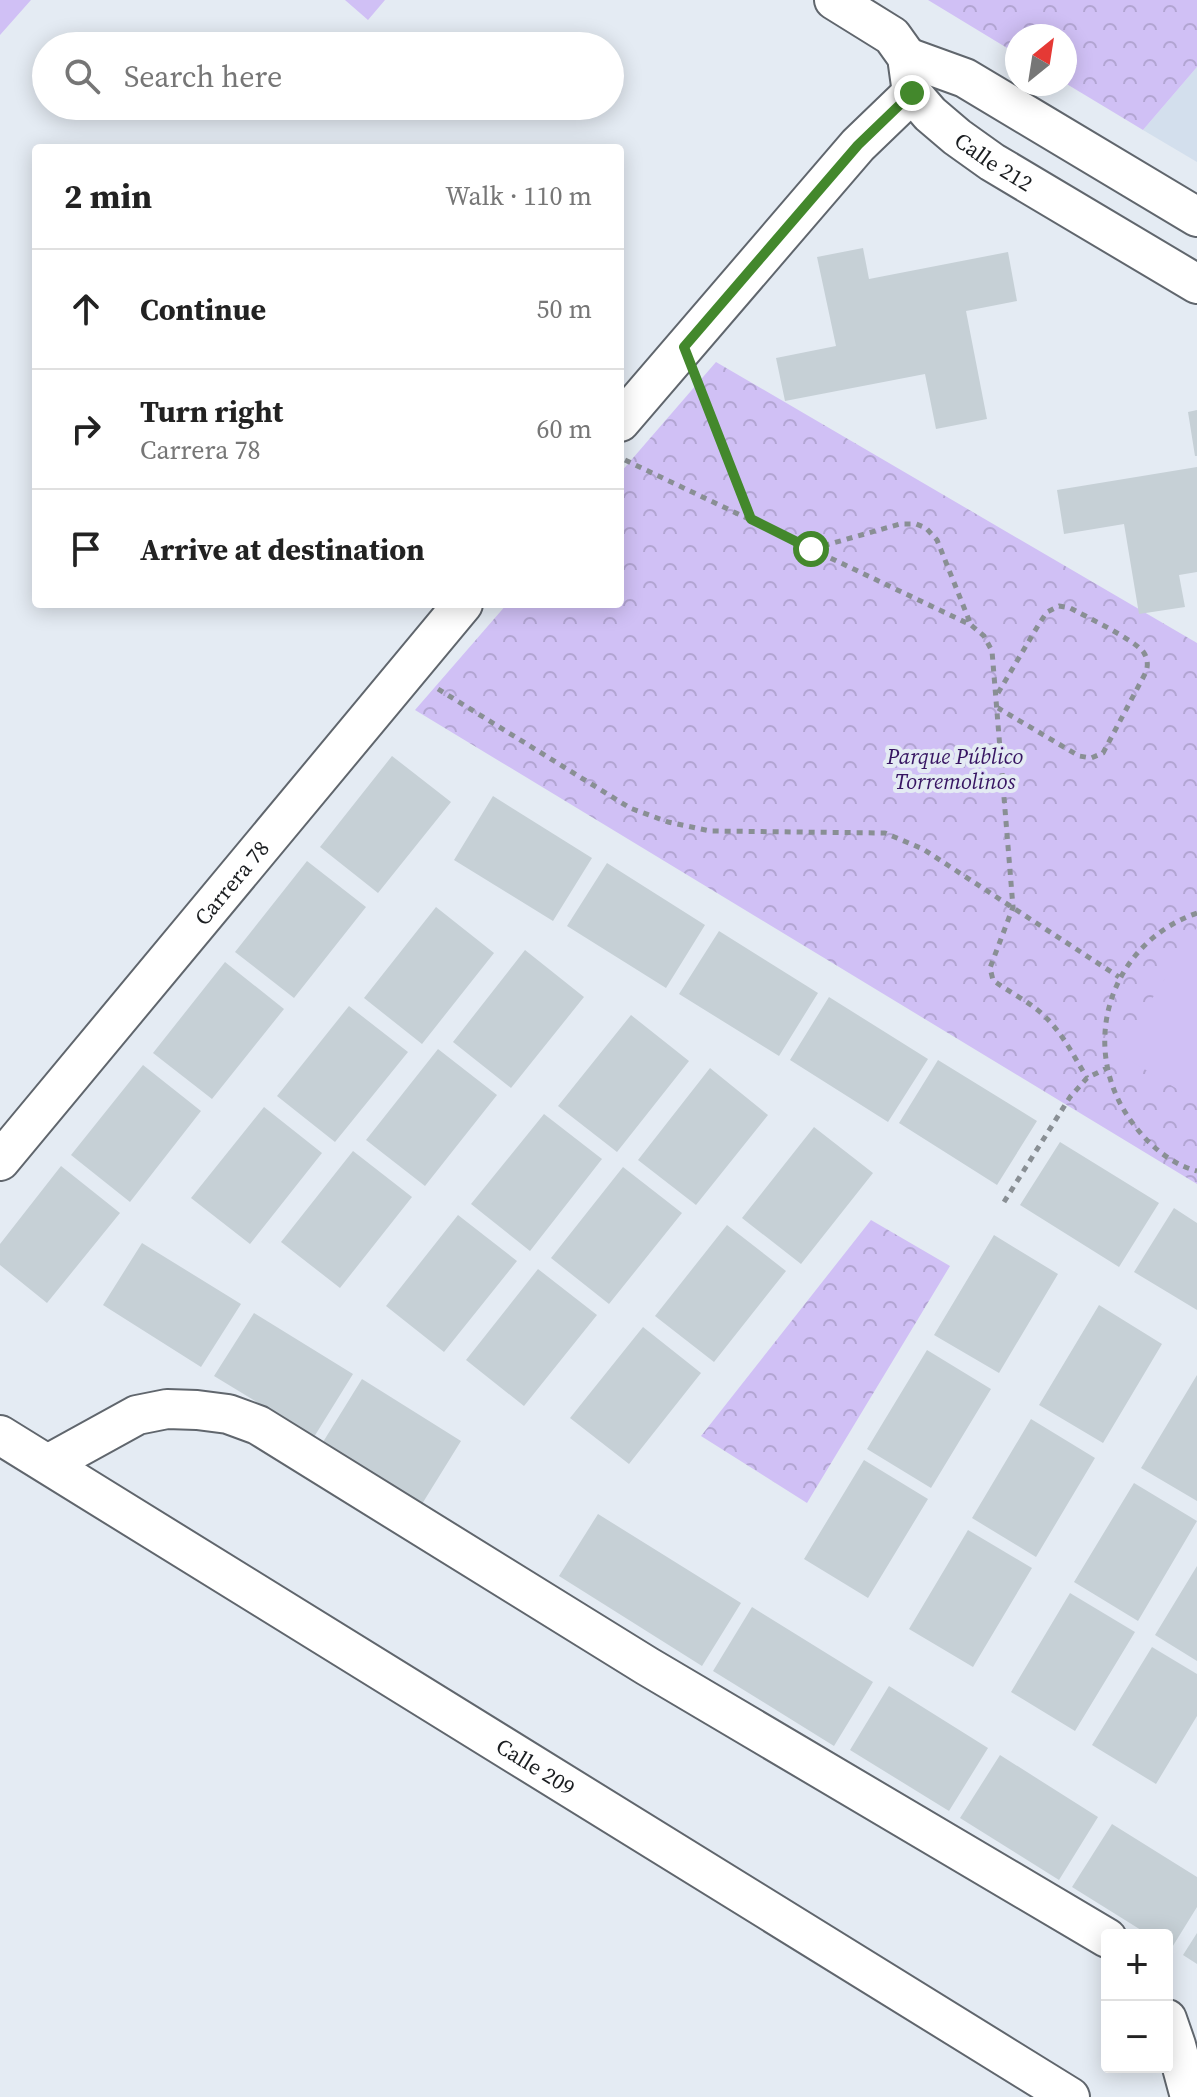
<!DOCTYPE html>
<meta charset="utf-8">
<style>
:root{--surface:#fff;--page:#f2f2f2;--text:#222;--muted:#767676;--line:#e0e0e0}
body{margin:0;font-family:"Source Serif 4",serif;background:var(--page);color:var(--text)}
.controls{position:absolute;right:24px;bottom:24px;display:grid;overflow:hidden;border-radius:8px;box-shadow:0 4px 20px #0003}
.controls button{width:72px;height:72px;display:grid;place-items:center;padding:0;border:0;border-bottom:2px solid var(--line);background:var(--surface);color:var(--text);font:40px sans-serif}
.compass{position:absolute;left:1005px;top:24px;width:72px;height:72px;border-radius:50%;background:var(--surface);box-shadow:0 4px 20px #0003;rotate:30deg}
.stop{position:absolute;width:24px;height:24px;margin:-18px;border:6px solid #43882c;border-radius:50%;background:#fff}
.stop.end{background:#43882c;border-color:#fff;box-shadow:0 2px 8px #0008}
.list{margin:0;padding:0;list-style:none}
h2{display:flex;justify-content:space-between;align-items:center;height:104px;margin:0;padding:0 32px;font-size:34px}
h2 small{font-size:26px;font-weight:400;color:var(--muted)}
.list li{display:grid;grid-template-columns:52px 1fr auto;gap:24px;align-items:center;box-sizing:border-box;height:120px;padding:0 32px;border-top:2px solid var(--line)}
.list b{display:block;font-size:30px;white-space:nowrap}
.list p{margin:0;font-size:26px;white-space:nowrap;color:var(--muted)}
.list em{font-size:26px;font-style:normal;color:var(--muted)}
.icon{flex:none;width:44px;height:44px;fill:none;stroke:currentColor;stroke-width:2;stroke-linecap:round;stroke-linejoin:round}
.map{position:relative;flex:none;width:1197px;height:2097px;overflow:hidden}
.search{position:absolute;background:var(--surface);box-shadow:0 4px 20px #0003;left:32px;top:32px;width:592px;height:88px;display:flex;align-items:center;gap:20px;box-sizing:border-box;padding:0 28px;border-radius:44px;color:var(--muted);font-size:30px}
.panel{position:absolute;background:var(--surface);box-shadow:0 4px 20px #0003;left:32px;top:144px;width:592px;height:464px;border-radius:8px}
.map>svg:first-child{display:block}
.built{fill:#d3dfed}
.forest{fill:url(#forest-crowns)}
.pitch{fill:#d0c0f5}
.building{fill:#c6d0d6}
.lines{fill:none;stroke-linecap:round;stroke-linejoin:round}
.minor-casing{stroke:#60666d;stroke-width:42}
.path{stroke:#898f94;stroke-width:5;stroke-dasharray:6 6;stroke-linecap:butt}
.minor{stroke:#fff;stroke-width:38}
.route{stroke:#43882c;stroke-width:10}
.labels{text-anchor:middle;stroke-width:8;stroke-linejoin:round;paint-order:stroke}
.street-label{font-size:22px;fill:#1a1d20;stroke:#e4ebf3}
.park-label{font-size:22px;font-style:italic;fill:#371562;stroke:#e4ebf3}
</style>
<div class="map">
<svg width="1197" height="2097" viewBox="0 0 1197 2097">
<defs>
<pattern id="forest-crowns" width="20" height="18" patternUnits="userSpaceOnUse" patternTransform="scale(2)"><rect width="20" height="18" fill="#d0c0f5"/><path d="M2 6a3 3 0 1 1 6 0M12 15a3 3 0 1 1 6 0" fill="none" stroke="#b2a5d2"/></pattern>
</defs>
<rect width="100%" height="100%" fill="#e4ebf3"/>
<!-- built -->
<path class="built" d="M1197,67V162L1143,130Z"/>
<!-- forest -->
<path class="forest" d="M928,0H1197V67L1143,130L1065,83V36H1017V54Z
M716,362L1197,643V1184L415,710L507,604H620V473Z
M871,1220L950,1266L807,1503L701,1436Z"/>
<!-- pitch -->
<path class="pitch" d="M0,0H31L0,35Z
M345,0H385L368,20Z
M1197,927V1101L1118,1053Z"/>
<!-- building -->
<path class="building" d="M863,248L869,279L1008,252L1017,301L966,311L987,419L936,429L925,374L785,401L776,358L836,346L817,257Z
M1197,410V456H1195L1188,412Z
M1197,467V572L1179,575L1185,607L1139,614L1124,524L1064,534L1057,490Z
M392,756L451,802L378,893L320,847Z
M493,796L592,858L553,921L454,860Z
M307,861L366,907L294,998L235,952Z
M607,863L705,925L666,988L567,926Z
M436,907L494,953L422,1044L364,998Z
M719,931L818,993L779,1056L679,994Z
M525,950L584,997L511,1088L453,1042Z
M225,962L284,1009L212,1099L153,1053Z
M829,997L928,1059L888,1122L790,1060Z
M349,1006L408,1052L335,1142L277,1096Z
M631,1015L689,1061L617,1152L558,1106Z
M438,1049L497,1095L425,1186L366,1140Z
M938,1060L1037,1121L997,1185L899,1123Z
M143,1065L201,1111L130,1202L71,1155Z
M710,1068L768,1115L696,1205L638,1160Z
M264,1107L322,1153L250,1244L191,1198Z
M544,1114L602,1159L530,1251L471,1204Z
M814,1127L873,1173L801,1264L742,1218Z
M1060,1142L1159,1203L1119,1267L1020,1205Z
M353,1151L412,1197L340,1288L281,1242Z
M61,1166L120,1213L47,1303L0,1265V1244Z
M623,1167L682,1213L609,1304L551,1258Z
M1174,1208L1197,1223V1310L1134,1272Z
M458,1215L517,1261L444,1352L386,1306Z
M727,1225L786,1271L714,1362L655,1316Z
M994,1235L1058,1274L999,1373L934,1335Z
M142,1243L241,1304L201,1367L103,1305Z
M538,1269L597,1315L524,1406L466,1360Z
M1099,1305L1162,1344L1103,1443L1039,1405Z
M254,1313L353,1374L314,1437L214,1376Z
M643,1327L701,1373L629,1464L570,1418Z
M927,1350L991,1389L931,1488L867,1449Z
M1197,1375V1501L1141,1468Z
M362,1379L461,1441L422,1504L323,1442Z
M1031,1419L1095,1458L1036,1557L972,1518Z
M864,1460L928,1499L868,1598L804,1559Z
M1134,1483L1197,1521L1138,1621L1074,1582Z
M598,1514L741,1603L702,1666L559,1576Z
M968,1530L1032,1568L973,1667L909,1629Z
M1197,1566V1661L1155,1635Z
M1070,1593L1135,1632L1075,1731L1011,1692Z
M752,1607L873,1682L834,1746L713,1671Z
M1152,1647L1197,1674V1716L1156,1784L1092,1745Z
M889,1686L988,1748L949,1811L850,1750Z
M1000,1755L1098,1817L1059,1880L960,1818Z
M1112,1824L1197,1877V1907L1171,1949L1167,1946V1935H1149L1072,1887Z
M1197,1933V1964L1183,1955Z"/>
<g class="lines">
<!-- minor casing -->
<g class="minor-casing">
<g id="minor">
<path id="s1" d="M834,0L892,36L907,57L912,93L930,114L957,137L992,162L1197,284"/>
<path d="M907,57L965,78L1197,217"/>
<path d="M620,422L858,145L912,93"/>
<path id="s2" d="M0,1161L463,604"/>
<path id="s3" d="M0,1435L1070,2097"/>
<path d="M48,1464L137,1415L167,1409L197,1410L228,1414L258,1425L647,1666L1107,1938"/>
<path d="M1167,2019L1176,2045L1190,2097"/>
</g>
</g>
<!-- path -->
<path class="path" d="M699,386L750,518
M625,460L971,625L984,636L992,651L1013,907L990,968L993,980C1006,990 1022,998 1035,1008C1059,1026 1072,1053 1087,1078
M812,549L900,524H916L926,528L937,540L971,625
M438,689L630,808L668,822L710,831L885,833L923,849L1119,977
M998,693L1039,624L1047,612L1059,606L1070,608C1085,616 1137,641 1144,653C1148,659 1148,666 1146,672L1103,753L1091,758L1079,756L998,708
M1197,913C1108,944 1076,1050 1134,1125C1150,1146 1171,1164 1197,1171
M1004,1202L1070,1097L1087,1078L1107,1068"/>
<!-- minor -->
<use href="#minor" class="minor"/>
</g>
<g class="lines">
<!-- route -->
<path class="route" d="M811,549L751,519L684,347L858,145L912,93"/>
</g>
<g class="labels">
<!-- street labels -->
<g class="street-label">
<text dy="8" stroke="none"><textPath href="#s1" startOffset="238">Calle 212</textPath></text>
<text dy="8" stroke="none"><textPath href="#s2" startOffset="362">Carrera 78</textPath></text>
<text dy="8" stroke="none"><textPath href="#s3" startOffset="630">Calle 209</textPath></text>
</g>
<!-- park labels -->
<g class="park-label">
<text x="955" y="764">Parque Público<tspan x="955" dy="25">Torremolinos</tspan></text>
</g>
</g>
</svg>
<div class="controls">
<button>+</button>
<button>−</button>
</div>
<svg class="compass" viewBox="-18 -18 36 36"><path d="M0-13l5 13h-10z" fill="#e53935"/><path d="M0 13l5-13h-10z" fill="#767676"/></svg>
<div class="stop" style="left:811px;top:549px"></div>
<div class="stop end" style="left:912px;top:93px"></div>
<div class="search"><svg class="icon" aria-label="search" viewBox="0 0 24 24"><circle cx="10" cy="10" r="6"/><path d="M15 15l6 6"/></svg>Search here</div>
<section class="panel">
<h2>2 min<small>Walk · 110 m</small></h2>
<ul class="list">
<li><svg class="icon" aria-label="ahead" viewBox="0 0 24 24"><path d="M12 20V5M6 11l6-6 6 6"/></svg><div><b>Continue</b></div><em>50 m</em></li>
<li><svg class="icon" aria-label="right" viewBox="0 0 24 24"><path d="M7 20v-9h11M14 6l5 5-5 5"/></svg><div><b>Turn right</b><p>Carrera 78</p></div><em>60 m</em></li>
<li><svg class="icon" aria-label="arrive" viewBox="0 0 24 24"><path d="M6 21V4h12l-3 4 3 4H6"/></svg><div><b>Arrive at destination</b></div></li>
</ul>
</section>
</div>
